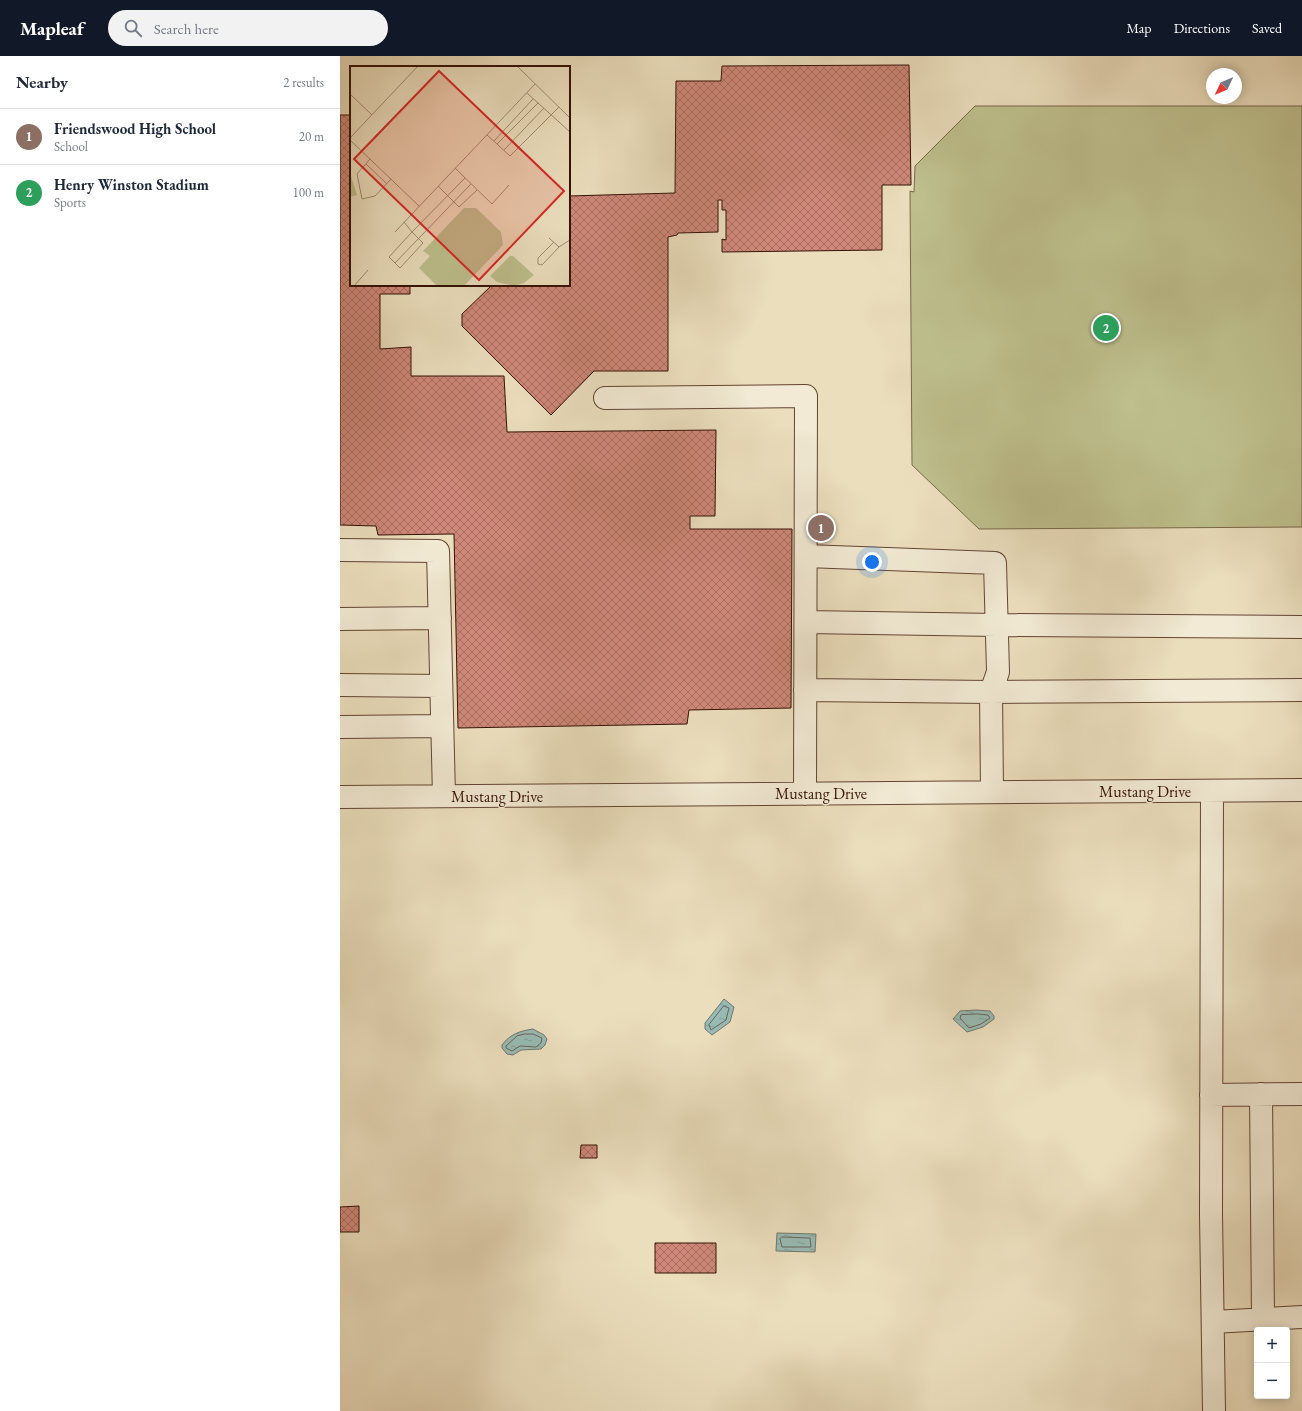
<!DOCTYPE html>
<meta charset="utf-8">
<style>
:root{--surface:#fff;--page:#f2f2f3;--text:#1f2937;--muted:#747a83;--line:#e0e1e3;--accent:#111827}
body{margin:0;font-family:"EB Garamond",serif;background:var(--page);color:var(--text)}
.controls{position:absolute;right:12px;bottom:12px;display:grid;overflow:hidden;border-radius:4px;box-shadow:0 2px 10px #0003}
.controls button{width:36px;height:36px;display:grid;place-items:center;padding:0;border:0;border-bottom:1px solid var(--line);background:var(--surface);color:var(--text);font:20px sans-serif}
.compass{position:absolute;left:866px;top:12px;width:36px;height:36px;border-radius:50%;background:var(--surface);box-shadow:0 2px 10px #0003;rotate:226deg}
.you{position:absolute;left:532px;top:506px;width:14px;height:14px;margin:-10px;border:3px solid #fff;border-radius:50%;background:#1a73e8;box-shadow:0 0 0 6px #1a73e833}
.badge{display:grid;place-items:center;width:26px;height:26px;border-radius:50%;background:var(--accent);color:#fff;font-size:13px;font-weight:700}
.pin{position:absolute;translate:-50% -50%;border:2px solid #fff;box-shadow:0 1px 4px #0006}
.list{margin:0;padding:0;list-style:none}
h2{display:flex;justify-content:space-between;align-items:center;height:52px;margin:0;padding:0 16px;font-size:17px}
h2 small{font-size:13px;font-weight:400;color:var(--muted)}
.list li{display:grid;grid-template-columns:26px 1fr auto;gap:12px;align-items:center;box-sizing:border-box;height:56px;padding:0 16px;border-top:1px solid var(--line)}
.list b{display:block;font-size:15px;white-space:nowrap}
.list p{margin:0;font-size:13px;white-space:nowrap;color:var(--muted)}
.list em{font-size:13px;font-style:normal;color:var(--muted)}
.icon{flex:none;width:22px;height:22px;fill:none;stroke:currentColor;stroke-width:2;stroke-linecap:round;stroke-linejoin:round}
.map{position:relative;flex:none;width:962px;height:1355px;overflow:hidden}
header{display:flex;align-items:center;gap:24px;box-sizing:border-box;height:56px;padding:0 20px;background:var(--accent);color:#fff}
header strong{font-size:19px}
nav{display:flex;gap:22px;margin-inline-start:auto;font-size:14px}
.search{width:280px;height:36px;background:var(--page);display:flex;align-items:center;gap:10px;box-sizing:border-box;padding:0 14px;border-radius:22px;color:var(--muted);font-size:15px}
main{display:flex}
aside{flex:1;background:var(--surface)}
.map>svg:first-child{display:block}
.green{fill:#bebf8d;stroke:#796849}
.water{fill:url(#water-ripples);stroke:#71776f}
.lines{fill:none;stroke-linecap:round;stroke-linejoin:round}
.shore{stroke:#66665d;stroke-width:1}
.building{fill:url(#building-cross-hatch);stroke:#341205}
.minor-casing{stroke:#624533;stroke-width:24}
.minor{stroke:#f2ead4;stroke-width:22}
.labels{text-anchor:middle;stroke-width:3;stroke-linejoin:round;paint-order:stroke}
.street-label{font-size:16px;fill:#341205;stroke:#f2ead4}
.inset-road{fill:none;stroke:#a28c73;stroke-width:1}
.view{fill:#d62828;fill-opacity:0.15;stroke:#d62828;stroke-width:2}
.inset-edge{fill:none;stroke:#341205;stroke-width:2}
</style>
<header>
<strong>Mapleaf</strong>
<div class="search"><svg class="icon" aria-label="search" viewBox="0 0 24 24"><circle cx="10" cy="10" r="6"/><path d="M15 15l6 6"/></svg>Search here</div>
<nav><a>Map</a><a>Directions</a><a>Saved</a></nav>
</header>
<main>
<aside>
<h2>Nearby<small>2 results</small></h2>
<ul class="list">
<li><span class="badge" style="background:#8d6e63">1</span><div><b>Friendswood High School</b><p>School</p></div><em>20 m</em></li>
<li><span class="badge" style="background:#2e9e5b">2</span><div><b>Henry Winston Stadium</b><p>Sports</p></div><em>100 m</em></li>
</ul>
</aside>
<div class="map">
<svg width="962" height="1355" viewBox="0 0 962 1355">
<defs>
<pattern id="water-ripples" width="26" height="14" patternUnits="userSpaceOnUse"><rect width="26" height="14" fill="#99bbb5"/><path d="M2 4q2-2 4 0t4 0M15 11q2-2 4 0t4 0" fill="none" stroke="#84a09a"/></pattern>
<pattern id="building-cross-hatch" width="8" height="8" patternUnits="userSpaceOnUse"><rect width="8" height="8" fill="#cf8879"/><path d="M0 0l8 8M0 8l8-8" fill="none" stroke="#a96e61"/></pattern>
</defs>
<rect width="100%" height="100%" fill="#ebdebd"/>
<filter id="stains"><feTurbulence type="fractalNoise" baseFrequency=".005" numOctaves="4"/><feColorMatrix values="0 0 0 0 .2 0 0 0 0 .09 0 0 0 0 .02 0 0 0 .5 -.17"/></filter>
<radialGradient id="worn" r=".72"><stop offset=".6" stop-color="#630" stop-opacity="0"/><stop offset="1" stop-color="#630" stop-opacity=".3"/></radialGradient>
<!-- green -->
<path class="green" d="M635,50H962V471L639,473L572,409L570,135L574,136L575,110Z"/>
<!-- water -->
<path class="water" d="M384,943L394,951L390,966L372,979L365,973V967Z
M636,954L650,955L654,960V963L643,971L627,976L613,963L620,955Z
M193,973L204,979L207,983L205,989L201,993L181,994L173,999L167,998L162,992V989C170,978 180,975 193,973Z
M437,1177L476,1178L475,1196L436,1195Z"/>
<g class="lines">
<!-- shore -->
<path class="shore" d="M384,950L389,952L386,964L371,974L369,969Z
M637,958L648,959L650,962L641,968L629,972L620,962L621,959Z
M185,978H193L202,982L201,987L196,991L180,990L172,995L166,992V990L177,980Z
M442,1181L470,1182L471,1191H442L440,1183Z"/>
</g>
<!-- building -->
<path class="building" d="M569,9L571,129H542V194L382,196V183L386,184V154H382V144H378V176L338,177L337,179L328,181V315H254L211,359L122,270V258L152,229H229V140L335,137L336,25H381L382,10Z
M0,59H11V229H70V238H40V293L71,291V320H164L167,376L376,374L375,460H350V473H452L451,652L349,654L347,668L118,672L114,478L38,479L36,470L0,469Z
M241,1089H257V1102H240Z
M19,1150V1176H0V1151Z
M315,1187H376V1217H315Z"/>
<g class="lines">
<!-- minor casing -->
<g class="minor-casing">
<path id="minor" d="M265,342L466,340L465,738
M0,494L98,495L104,740
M466,500L655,507L658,616L651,636L652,736
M0,563L100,562
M466,566L657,569L962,571
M0,629L101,630
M465,634L651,636L962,634
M0,671L102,670
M872,735L871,1158L874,1355
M0,741L962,734
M921,1038L923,1263
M871,1039L962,1038
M873,1266L962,1261"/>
</g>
<!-- minor -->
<use href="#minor" class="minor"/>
</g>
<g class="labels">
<!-- street labels -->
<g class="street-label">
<text x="805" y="741">Mustang Drive</text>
<text x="481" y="743">Mustang Drive</text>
<text x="157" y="746">Mustang Drive</text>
</g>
</g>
<!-- overview -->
<g transform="translate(10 10)">
<rect width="220" height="220" fill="#ebdebd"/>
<path d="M0,107L7,129L0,131ZM114,142H126L151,166L153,179L114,220H87L69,202L80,190L73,185Z" fill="#bebf8d"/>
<path d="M160,190H163L184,209L174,217L164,220L147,216L140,210Z" fill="#bebf8d"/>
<path class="inset-road" d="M167,0L220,52M177,27L220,66M0,28L22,49M137,69L160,90L209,41M0,72L68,0M0,74L69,140M144,75L183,33M147,78L188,37M154,84L194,42M20,93L7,108L12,133L25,130L41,113M16,98L37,118M105,102L142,138L159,119M88,120L109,141L127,124M54,156L62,166L115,112M45,166L185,18M62,166L73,177L50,202L39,191ZM199,172L209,181L220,174M204,176L188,192V198L192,199L209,181M45,197L121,118M4,220L18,204"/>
<path class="view" d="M89,5L214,125L129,214L4,93Z"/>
<rect width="220" height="220" class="inset-edge"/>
</g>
<rect width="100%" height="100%" filter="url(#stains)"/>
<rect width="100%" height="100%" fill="url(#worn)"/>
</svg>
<div class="controls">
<button>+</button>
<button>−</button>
</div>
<svg class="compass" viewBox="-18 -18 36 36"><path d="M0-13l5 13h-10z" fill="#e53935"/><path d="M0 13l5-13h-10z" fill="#747a83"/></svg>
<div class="you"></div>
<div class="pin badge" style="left:481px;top:472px;background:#8d6e63">1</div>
<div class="pin badge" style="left:766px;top:272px;background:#2e9e5b">2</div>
</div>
</main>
